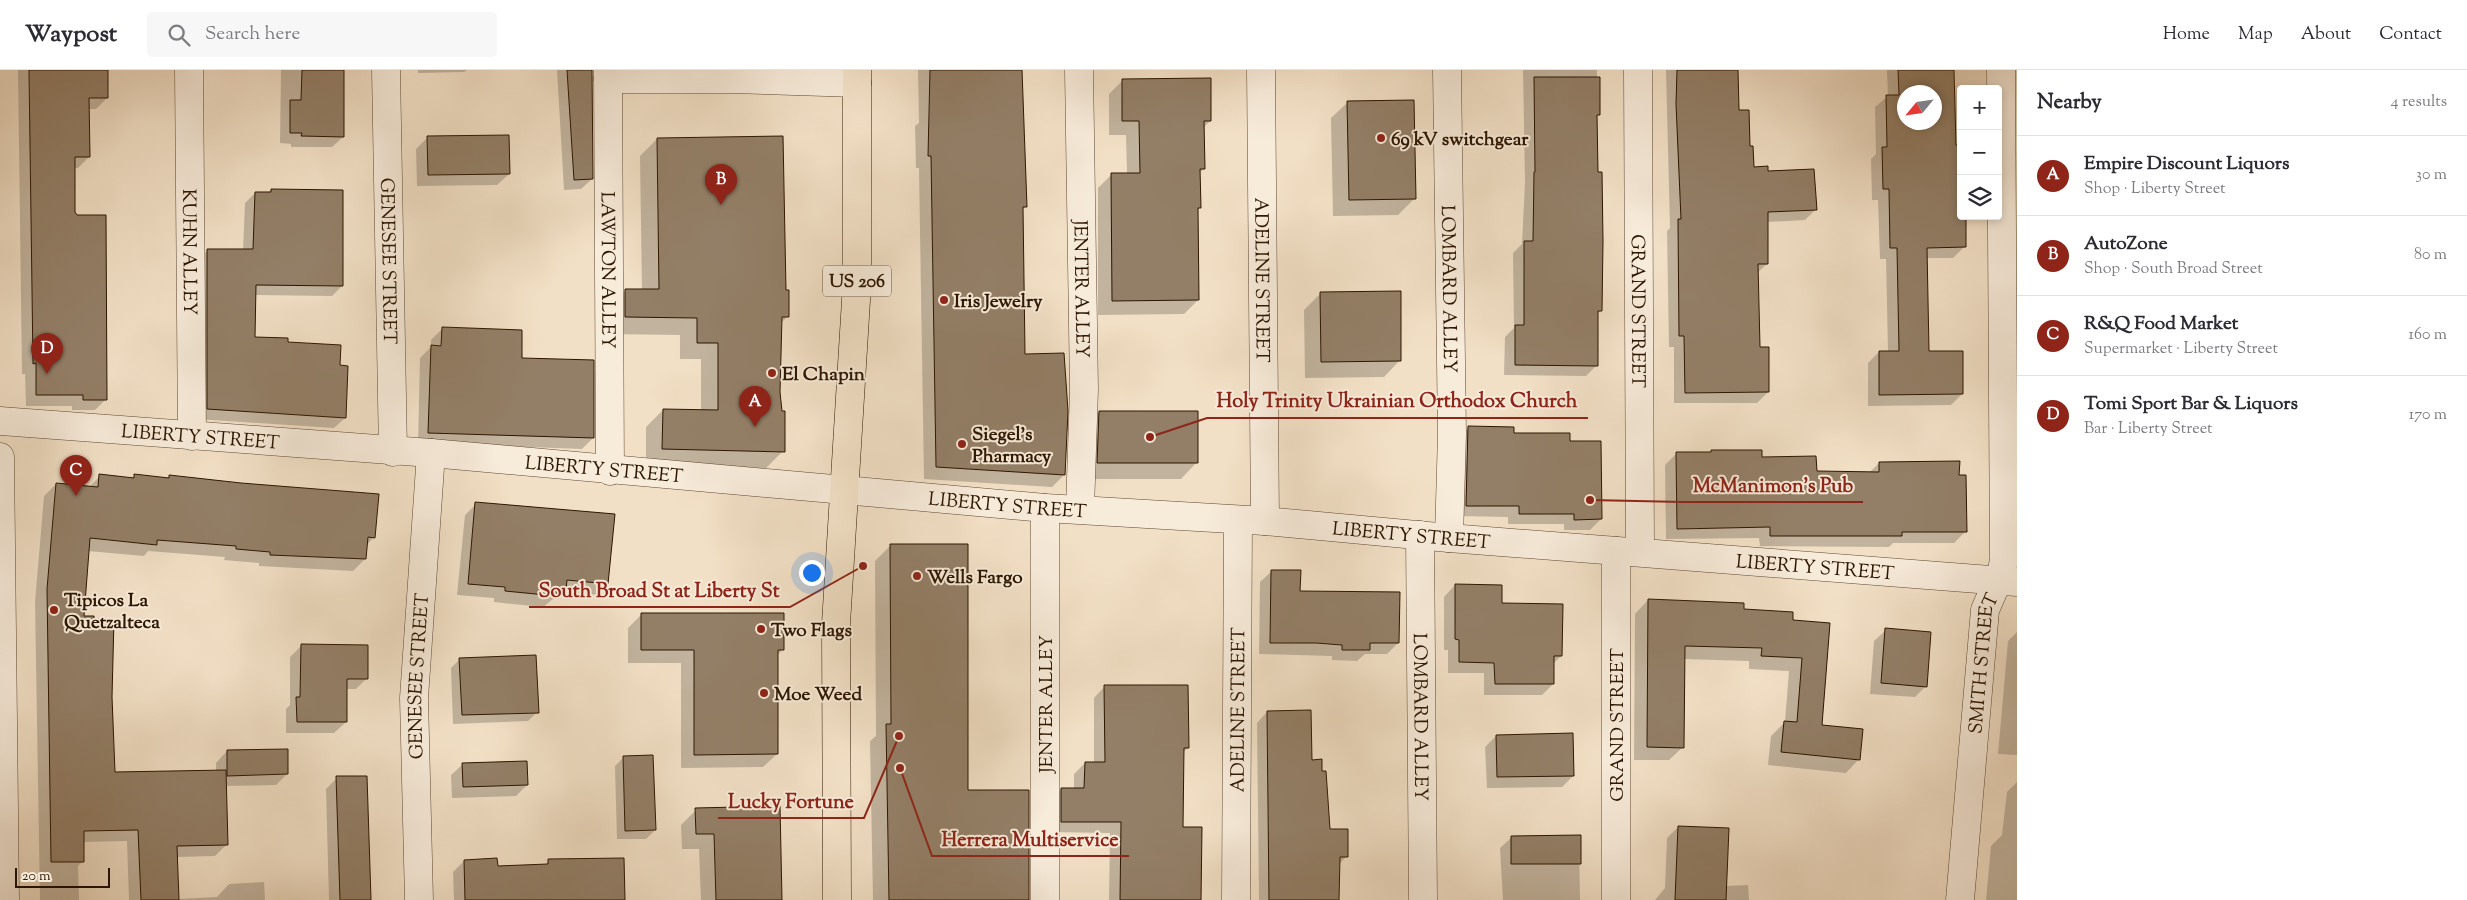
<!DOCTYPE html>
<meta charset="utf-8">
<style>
:root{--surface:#fff;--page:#f7f7f7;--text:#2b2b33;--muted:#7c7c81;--line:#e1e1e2;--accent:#8f2418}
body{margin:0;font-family:"Sorts Mill Goudy",serif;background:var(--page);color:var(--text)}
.controls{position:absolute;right:15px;top:15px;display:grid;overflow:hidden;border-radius:5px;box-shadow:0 2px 8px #0003}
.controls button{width:45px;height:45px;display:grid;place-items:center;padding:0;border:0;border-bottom:1px solid var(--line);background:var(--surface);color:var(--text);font:25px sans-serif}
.compass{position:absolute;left:1897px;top:15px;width:45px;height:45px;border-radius:50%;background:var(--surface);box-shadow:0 2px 8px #0003;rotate:241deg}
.scale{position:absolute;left:15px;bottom:12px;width:95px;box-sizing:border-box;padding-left:5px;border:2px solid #2d1600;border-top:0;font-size:14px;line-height:18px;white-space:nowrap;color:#2d1600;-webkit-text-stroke:4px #f7ebda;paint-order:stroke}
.you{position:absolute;left:811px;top:502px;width:18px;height:18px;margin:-12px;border:4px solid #fff;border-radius:50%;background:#1a73e8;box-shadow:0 0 0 8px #1a73e833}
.badge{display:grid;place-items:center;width:32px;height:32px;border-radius:50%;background:var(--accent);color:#fff;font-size:16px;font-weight:700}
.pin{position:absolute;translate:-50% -41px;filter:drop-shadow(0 1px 2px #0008)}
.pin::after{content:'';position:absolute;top:26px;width:18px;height:15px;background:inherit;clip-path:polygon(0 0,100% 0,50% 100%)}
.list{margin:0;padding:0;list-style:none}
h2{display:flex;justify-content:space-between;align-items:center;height:65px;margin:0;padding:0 20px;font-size:21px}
h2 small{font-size:16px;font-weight:400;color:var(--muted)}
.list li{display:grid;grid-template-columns:32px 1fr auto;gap:15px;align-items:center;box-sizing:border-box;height:80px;padding:0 20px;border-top:1px solid var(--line)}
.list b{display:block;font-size:19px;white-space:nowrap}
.list p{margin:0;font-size:16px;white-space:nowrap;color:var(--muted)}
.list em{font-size:16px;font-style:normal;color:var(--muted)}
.icon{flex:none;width:28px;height:28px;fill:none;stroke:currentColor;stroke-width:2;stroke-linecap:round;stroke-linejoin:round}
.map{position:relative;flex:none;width:2017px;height:830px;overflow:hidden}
header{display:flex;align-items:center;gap:30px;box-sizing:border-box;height:70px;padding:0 25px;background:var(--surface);border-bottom:1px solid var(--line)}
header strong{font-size:24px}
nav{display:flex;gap:28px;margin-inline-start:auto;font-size:18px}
.search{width:350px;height:45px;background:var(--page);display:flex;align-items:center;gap:12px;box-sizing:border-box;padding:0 18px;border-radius:5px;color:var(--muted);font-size:19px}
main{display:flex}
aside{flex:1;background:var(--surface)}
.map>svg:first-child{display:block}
.shadow{fill:#0003;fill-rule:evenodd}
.building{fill:#937f67;stroke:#2d1600;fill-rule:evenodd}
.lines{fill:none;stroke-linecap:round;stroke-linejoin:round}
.minor-casing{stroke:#5e4832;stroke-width:29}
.major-casing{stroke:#2d1600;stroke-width:29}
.minor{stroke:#f7ebda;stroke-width:28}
.major{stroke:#f2e0c6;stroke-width:28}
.poi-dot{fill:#8f2418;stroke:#f7ebda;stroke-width:2}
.labels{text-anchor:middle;stroke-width:4;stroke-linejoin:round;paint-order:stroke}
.shield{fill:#f7ebda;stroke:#6a5641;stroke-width:1}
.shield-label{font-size:18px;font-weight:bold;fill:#2d1600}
.poi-label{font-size:19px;font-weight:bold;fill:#2d1600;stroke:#f7ebda;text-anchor:start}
.street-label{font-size:19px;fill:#2d1600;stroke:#f7ebda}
.leader{fill:none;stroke:#8f2418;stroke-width:2}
.callout-dot{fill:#8f2418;stroke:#f7ebda;stroke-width:2}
.callout-label{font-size:20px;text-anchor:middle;font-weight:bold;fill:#8f2418;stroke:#f7ebda;stroke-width:4;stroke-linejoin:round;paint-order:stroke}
</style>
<header>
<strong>Waypost</strong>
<div class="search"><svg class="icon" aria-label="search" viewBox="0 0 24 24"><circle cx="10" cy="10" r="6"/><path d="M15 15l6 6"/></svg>Search here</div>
<nav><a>Home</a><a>Map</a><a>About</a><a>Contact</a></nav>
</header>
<main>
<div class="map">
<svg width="2017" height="830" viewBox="0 0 2017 830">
<rect width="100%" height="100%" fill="#f2e0c6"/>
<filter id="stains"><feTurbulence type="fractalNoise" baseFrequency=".004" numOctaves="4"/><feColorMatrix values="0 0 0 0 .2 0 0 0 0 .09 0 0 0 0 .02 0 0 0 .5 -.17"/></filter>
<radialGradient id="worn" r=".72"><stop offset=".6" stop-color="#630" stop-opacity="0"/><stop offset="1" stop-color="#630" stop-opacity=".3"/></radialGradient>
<!-- shadow -->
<path class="shadow" d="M18,0H106L107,28L96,39H88L89,87L78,98H74V142L106,329L95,340H72V336H26L25,304H22Z
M281,0H342L343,67L332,77H291V74L280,73Z
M418,0H467L464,2L418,3Z
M557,0H591L592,109L581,119L564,120Z
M918,0H1021L1025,137L1022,140L1024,285L1064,405L1052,417L924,409L919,98H916L915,56L919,53Z
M1523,0H1597V104L1601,240L1597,244V295L1586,306L1504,305L1505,267L1514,258L1513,183L1522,174L1525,112Z
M1666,0H1736L1738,41L1753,98L1766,102L1816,139L1805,150L1766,152L1767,194L1757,203L1758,278L1768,322L1757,333H1674V277H1669L1667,161L1670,158Z
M1887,0H1952L1955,76L1965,176L1953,188H1926L1928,282L1962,324L1951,335L1868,336V293L1879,282H1888L1886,189H1880L1878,130H1872L1871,89L1876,84L1875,37L1888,26ZM1904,22H1934V52H1904Z
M1123,10L1210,51L1203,58L1204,99L1199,103V138L1196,141L1198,230L1184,244L1098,245V118L1112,104H1127L1126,65H1109V24Z
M1348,32L1414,129L1398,145L1333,146L1331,48Z
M428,67L509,104L497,115L417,116L416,79Z
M657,69L784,221L787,247L780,254L779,322L783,381L766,398L646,396V357L663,340L701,341V289H680V265L608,264V238L625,221H642L640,86Z
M271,120L342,216L332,226L254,225V268L287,273L339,297L345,348L334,358L197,349V190L208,180L243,181L245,133L255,123H268Z
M1321,223L1400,290L1384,307L1305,308L1304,240Z
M442,259L520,289L593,368L582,379L418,373L420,288L431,277V270Z
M1099,342L1197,392L1181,409H1081L1083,359Z
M1468,358L1569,372L1601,449L1590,460H1564V454H1508V447L1455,446L1457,369Z
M1677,383L1761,388L1815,402L1869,403L1879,393L1958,406L1965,462L1954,473H1893L1889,477L1760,476L1759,468L1666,469L1665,395Z
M135,405L377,425L374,467L366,476L365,489L353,501L259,496V493L224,490L225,487L148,481L144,486L88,481L82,547L111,627L113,703L216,702V693L227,681L287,704L276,715L225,716L227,774L215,786L177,787L178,829L217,827L229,814L264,812L265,830H129L127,771L83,772V791L78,796L79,830H40L35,532L44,426L56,414L89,417L100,406L131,409Z
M476,434L607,514L596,525L563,521L543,537L494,532V528L457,525L465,445Z
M890,476L967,722L1028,830H873L870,671L876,666L875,491Z
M1272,501L1299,522L1398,573L1387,584H1365L1357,591L1332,590V586L1259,584L1260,512Z
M1455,515L1500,535L1561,586L1553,594V614L1542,625H1484V603H1448V580H1444V527Z
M1648,530L1743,540L1791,551L1829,554L1820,656L1859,689L1846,703L1768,695L1771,666L1785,652L1789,601L1749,599V591L1683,589V677L1669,690H1634L1635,544Z
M642,544L783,579L777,586V684L763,697L681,698V593H628V558Z
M1886,560L1926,616L1915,627L1870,624L1874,571Z
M2017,562V685L1998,684L2008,571Z
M301,576L367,608L356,619H346V652L334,663H286V639L290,635V587Z
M460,589L537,642L528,651L453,654L451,598Z
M1105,616L1188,678L1183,682L1182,758L1199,830H1109L1110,763L1050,762V731L1061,719L1074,720V704L1085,693H1094V628Z
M1267,642L1321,703L1329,760L1347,786L1339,794L1338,830H1259L1257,653Z
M1496,666L1573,706L1562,717L1487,718L1485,677Z
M624,687L655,760L646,769H617L615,696Z
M463,694L527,715L516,726L452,728L451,705Z
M337,708L369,830H329L326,719Z
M2017,712V830H1986L1991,776L2002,765L2007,722Z
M696,740L781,830H701L699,779H682L681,755Z
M1678,757L1725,816L1748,815L1749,830H1655L1665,818L1667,768Z
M1579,766L1580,830H1503L1500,778L1512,767Z
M464,791L496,797L544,796L549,791L624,830H454L453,802Z"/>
<!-- building -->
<path class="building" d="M29,0H108V28H89L90,87H75V142L77,145H106L107,330H83V325H36V293L33,294Z
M302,0H344V67L301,66L302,63H290V30H301Z
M567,0H592L593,109L574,110Z
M930,0H1022L1027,137H1023L1025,284L1064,283L1068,341L1065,405L936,397L931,86H928Z
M1677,0H1738L1739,40H1749L1750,76H1753L1754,97L1768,96V101L1814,99L1817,140L1768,142V194H1758L1760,277H1769V322L1685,323L1684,266H1679L1678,149H1681L1676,34Z
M1898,0H1954L1956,75H1961V146H1966V177L1927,178L1929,281H1963V324L1879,325V281H1899L1897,178H1890L1889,119H1883L1882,77H1887L1886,25H1899ZM1904,22H1934V52H1904Z
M1534,7H1600V45H1597L1598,102H1602L1603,171L1602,241H1598V296L1515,295V255H1524V171H1533L1534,102H1535Z
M1211,8V51H1204L1205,99H1200L1201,138H1198L1199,230L1112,231L1111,103H1140L1139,51H1122V9Z
M1414,30L1416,129L1349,130L1347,31Z
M509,65L510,104L428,105L427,66Z
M783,66L786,220H789V247H782L780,322L782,341H785V382L662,379L663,339L718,340V273H697V248L625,247V219H659L657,68Z
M271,119L343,120V216L256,215L255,267L288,268V272L341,275L340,295L348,296L346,348L207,339V179H253L255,122H271Z
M1401,221V291L1321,292L1320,222Z
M442,257L522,260V288L594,290V368L428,363L431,275L441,276Z
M1099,341H1198V393H1097Z
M1468,356L1514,357V363H1570V371H1601L1602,449L1574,450V444H1519V436H1466Z
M1711,380H1762V387L1816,386L1817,401L1879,402V392L1960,391L1959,405H1966L1967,462H1902V466H1770V457L1677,459L1676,382H1711Z
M99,404L134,408V404L169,408V405L241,413L379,424L375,468L368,467L366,489L270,485V482L236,479V476L157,470V475L90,468L84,546H94V549H114L112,627L115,702L226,700L228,775L177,776L179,830H141L138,760L84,761V792H51L47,519L56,413L98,417Z
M475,432L615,444L608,514L567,510L566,520H557L556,526L505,521V517L468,514Z
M890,474H968V720H1029V830H889L886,654H891Z
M1271,500H1301L1300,521L1400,522L1399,573H1370V580H1342V575L1316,573H1270Z
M1455,514L1502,515V533L1563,534L1562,586H1554V614H1495L1494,593L1459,592V570L1455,569Z
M1648,529L1744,533V539L1793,542V550L1830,553L1822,655L1863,659L1860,690L1781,682L1784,651L1797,652L1802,588L1761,586L1762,578L1685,576L1684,678L1647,677Z
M641,543H784V580H778V684L694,685V580H641Z
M1885,558L1931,562L1927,617L1881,613Z
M301,574L368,575V609H347V652H297L296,627H300Z
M536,585L539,643L462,645L459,588Z
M1104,615H1188L1189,678H1184L1183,757H1202L1201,830H1120L1121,752H1061V718H1084L1085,692H1105Z
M1311,640L1312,690L1322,689V701H1326L1330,759H1348V787H1340L1339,830H1269L1267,641Z
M1573,663L1574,706L1497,707L1496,665Z
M288,679V704L227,706V680Z
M653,685L656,760L625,761L623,686Z
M527,691L528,715L463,717L462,693Z
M336,706H367L371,830H340Z
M780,736L782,830H716L714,764H696L695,738Z
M1678,756L1729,758L1726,830H1675Z
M1581,765V794H1511V766Z
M497,788L498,796L548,794V789L624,788L625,830H465L464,790Z"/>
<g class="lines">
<!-- minor casing -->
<g class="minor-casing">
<g id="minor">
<path id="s1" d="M189,0L192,366"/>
<path id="s2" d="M386,0L393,382"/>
<path id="s3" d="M608,0L610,401"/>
<path id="s4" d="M1079,0L1084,319L1080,439"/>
<path id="s5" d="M1261,0L1265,451"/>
<path id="s6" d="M1447,0L1452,364L1449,468"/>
<path id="s7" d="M1638,0L1640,481"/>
<path d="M608,9H733L857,13"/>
<path id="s8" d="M0,351L431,383L1045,438L1265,451L1449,468L2017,512"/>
<path d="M0,387L5,830"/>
<path d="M1045,438V830"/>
<path id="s9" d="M1420,465L1423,830"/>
<path d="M1616,481V830"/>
<path id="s10" d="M419,830L414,628L431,383"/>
<path id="s11" d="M1236,830L1238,450"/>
<path id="s12" d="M1960,830L1985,540L2002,501L2004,489L2001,0"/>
</g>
</g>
<!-- major casing -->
<g class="major-casing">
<path id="major" d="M837,830L836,554L857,214V0"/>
</g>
<!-- minor -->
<use href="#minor" class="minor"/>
<!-- major -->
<use href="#major" class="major"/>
</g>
<!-- markers -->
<g class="poi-dot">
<circle cx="1381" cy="68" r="5"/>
<circle cx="944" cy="230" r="5"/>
<circle cx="772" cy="303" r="5"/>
<circle cx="962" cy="374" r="5"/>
<circle cx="917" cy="506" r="5"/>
<circle cx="54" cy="540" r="5"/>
<circle cx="761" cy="559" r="5"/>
<circle cx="764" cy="623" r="5"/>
</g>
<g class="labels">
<!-- shield labels -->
<rect class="shield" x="823" y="195.5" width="68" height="31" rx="4"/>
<g class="shield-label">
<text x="857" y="217">US 206</text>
</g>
<!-- poi labels -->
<g class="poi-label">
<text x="1391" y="75">69 kV switchgear</text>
<text x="954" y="237">Iris Jewelry</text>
<text x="782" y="310">El Chapin</text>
<text x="972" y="370">Siegel's<tspan x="972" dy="22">Pharmacy</tspan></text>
<text x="927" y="513">Wells Fargo</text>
<text x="64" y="536">Tipicos La<tspan x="64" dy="22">Quetzalteca</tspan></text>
<text x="771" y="566">Two Flags</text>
<text x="774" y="630">Moe Weed</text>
</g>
<!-- street labels -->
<g class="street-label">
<text dy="7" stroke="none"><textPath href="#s1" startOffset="182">KUHN ALLEY</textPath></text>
<text dy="7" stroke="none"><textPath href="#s2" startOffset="191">GENESEE STREET</textPath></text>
<text dy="7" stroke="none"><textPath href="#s3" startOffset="200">LAWTON ALLEY</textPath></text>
<text dy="7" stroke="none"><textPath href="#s5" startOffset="210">ADELINE STREET</textPath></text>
<text dy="7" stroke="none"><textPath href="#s4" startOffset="219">JENTER ALLEY</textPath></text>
<text dy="7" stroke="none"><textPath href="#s6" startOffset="219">LOMBARD ALLEY</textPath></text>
<text dy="7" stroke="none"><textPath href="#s7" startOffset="241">GRAND STREET</textPath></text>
<text dy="7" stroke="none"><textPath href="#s8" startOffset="201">LIBERTY STREET</textPath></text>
<text dy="7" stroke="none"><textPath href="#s8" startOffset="606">LIBERTY STREET</textPath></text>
<text dy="7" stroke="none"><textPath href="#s8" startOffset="1011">LIBERTY STREET</textPath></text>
<text dy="7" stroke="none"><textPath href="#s8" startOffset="1416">LIBERTY STREET</textPath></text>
<text dy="7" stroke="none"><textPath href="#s8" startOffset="1821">LIBERTY STREET</textPath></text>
<text dy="7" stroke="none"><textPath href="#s12" startOffset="238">SMITH STREET</textPath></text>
<text dy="7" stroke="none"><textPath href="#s10" startOffset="224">GENESEE STREET</textPath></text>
<text transform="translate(1045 634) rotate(-90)" y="7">JENTER ALLEY</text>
<text dy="7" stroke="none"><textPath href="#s11" startOffset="190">ADELINE STREET</textPath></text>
<text dy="7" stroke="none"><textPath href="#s9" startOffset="182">LOMBARD ALLEY</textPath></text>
<text transform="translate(1616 655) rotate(-90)" y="7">GRAND STREET</text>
</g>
</g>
<!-- callouts -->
<path class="leader" d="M1150 367L1207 348H1588M1590 430L1683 432H1863M863 496L790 537H529M899 666L864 748H718M900 698L932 786H1129"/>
<g class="callout-dot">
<circle cx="1150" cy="367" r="5"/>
<circle cx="1590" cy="430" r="5"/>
<circle cx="863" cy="496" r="5"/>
<circle cx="899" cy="666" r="5"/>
<circle cx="900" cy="698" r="5"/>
</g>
<g class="callout-label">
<text x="1397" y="337">Holy Trinity Ukrainian Orthodox Church</text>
<text x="1773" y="422">McManimon's Pub</text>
<text x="659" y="527">South Broad St at Liberty St</text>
<text x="791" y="738">Lucky Fortune</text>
<text x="1030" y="776">Herrera Multiservice</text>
</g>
<rect width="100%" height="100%" filter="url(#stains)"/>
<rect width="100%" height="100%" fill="url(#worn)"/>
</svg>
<div class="controls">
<button>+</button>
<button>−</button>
<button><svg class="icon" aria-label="layers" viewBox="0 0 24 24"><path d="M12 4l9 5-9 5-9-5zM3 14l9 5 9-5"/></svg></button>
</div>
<svg class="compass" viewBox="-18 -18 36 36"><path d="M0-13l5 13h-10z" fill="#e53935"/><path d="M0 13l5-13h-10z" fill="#7c7c81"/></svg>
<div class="scale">20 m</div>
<div class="you"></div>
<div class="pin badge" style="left:755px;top:357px">A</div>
<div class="pin badge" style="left:721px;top:135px">B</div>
<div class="pin badge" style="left:76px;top:426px">C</div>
<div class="pin badge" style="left:47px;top:304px">D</div>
</div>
<aside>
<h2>Nearby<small>4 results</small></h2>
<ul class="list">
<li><span class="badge">A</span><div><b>Empire Discount Liquors</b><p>Shop · Liberty Street</p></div><em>30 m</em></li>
<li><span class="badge">B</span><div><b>AutoZone</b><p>Shop · South Broad Street</p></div><em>80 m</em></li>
<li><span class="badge">C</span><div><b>R&amp;Q Food Market</b><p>Supermarket · Liberty Street</p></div><em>160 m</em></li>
<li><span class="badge">D</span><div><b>Tomi Sport Bar &amp; Liquors</b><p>Bar · Liberty Street</p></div><em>170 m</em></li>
</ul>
</aside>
</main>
